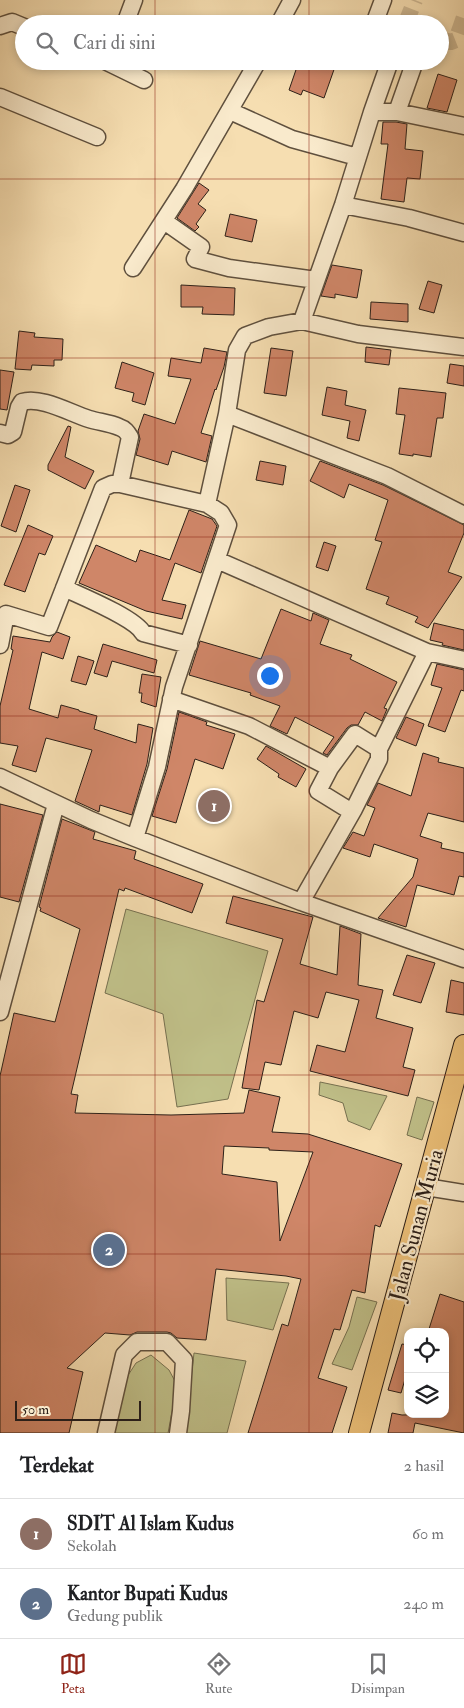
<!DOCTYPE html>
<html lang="id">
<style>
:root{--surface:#fff;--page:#f2f2f2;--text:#202124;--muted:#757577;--line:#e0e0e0;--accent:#8f2418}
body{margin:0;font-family:"IM FELL Double Pica",serif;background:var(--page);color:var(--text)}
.controls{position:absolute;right:15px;bottom:15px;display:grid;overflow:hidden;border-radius:10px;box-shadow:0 2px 8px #0003}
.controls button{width:45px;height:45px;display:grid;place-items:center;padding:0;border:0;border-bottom:1px solid var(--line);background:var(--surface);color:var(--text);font:25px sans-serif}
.scale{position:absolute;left:15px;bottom:12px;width:126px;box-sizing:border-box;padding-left:5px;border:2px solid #2d2018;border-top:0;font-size:14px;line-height:18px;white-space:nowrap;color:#2d2018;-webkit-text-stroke:4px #f9eacc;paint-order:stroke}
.you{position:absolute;left:269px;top:675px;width:18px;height:18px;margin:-12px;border:4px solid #fff;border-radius:50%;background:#1a73e8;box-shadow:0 0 0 8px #1a73e833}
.badge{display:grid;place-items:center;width:32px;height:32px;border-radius:50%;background:var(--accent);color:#fff;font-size:16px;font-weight:700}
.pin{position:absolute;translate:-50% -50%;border:2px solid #fff;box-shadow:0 1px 5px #0006}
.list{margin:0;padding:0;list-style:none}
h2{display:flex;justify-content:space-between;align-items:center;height:65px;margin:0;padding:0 20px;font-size:21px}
h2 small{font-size:16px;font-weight:400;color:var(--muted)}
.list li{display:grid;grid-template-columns:32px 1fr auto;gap:15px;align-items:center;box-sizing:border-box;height:70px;padding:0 20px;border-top:1px solid var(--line)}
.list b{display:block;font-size:19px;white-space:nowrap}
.list p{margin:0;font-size:16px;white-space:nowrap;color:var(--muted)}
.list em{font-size:16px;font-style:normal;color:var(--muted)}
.icon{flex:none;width:28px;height:28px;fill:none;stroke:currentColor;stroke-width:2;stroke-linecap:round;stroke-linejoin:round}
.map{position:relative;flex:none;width:464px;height:1433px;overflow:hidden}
.search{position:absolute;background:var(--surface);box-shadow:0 2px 8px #0003;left:15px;right:15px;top:15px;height:55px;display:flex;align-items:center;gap:12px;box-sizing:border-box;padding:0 18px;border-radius:28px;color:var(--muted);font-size:19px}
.sheet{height:205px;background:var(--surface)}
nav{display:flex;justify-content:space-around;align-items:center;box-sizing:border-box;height:70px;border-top:1px solid var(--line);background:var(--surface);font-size:14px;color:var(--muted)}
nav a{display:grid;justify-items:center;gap:2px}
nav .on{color:var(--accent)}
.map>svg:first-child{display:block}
.green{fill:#c0c089;stroke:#767050}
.building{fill:#cf8668;stroke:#2d2018;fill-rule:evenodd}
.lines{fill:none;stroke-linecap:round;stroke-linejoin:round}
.minor-tunnel{stroke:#ceb892;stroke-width:16;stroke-dasharray:16 8;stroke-linecap:butt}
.minor-casing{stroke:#5f503e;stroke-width:19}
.major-casing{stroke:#2d2018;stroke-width:22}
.minor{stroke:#f9eacc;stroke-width:16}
.major{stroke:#ebbf78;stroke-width:20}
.grid{fill:none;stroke:#8f2418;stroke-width:1;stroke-opacity:0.55}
.labels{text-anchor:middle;stroke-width:4.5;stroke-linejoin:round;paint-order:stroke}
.street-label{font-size:21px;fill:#2d2018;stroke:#f9eacc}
</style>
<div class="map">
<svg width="464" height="1433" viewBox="0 0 464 1433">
<rect width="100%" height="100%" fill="#f6deb1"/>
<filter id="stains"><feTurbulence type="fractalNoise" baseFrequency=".004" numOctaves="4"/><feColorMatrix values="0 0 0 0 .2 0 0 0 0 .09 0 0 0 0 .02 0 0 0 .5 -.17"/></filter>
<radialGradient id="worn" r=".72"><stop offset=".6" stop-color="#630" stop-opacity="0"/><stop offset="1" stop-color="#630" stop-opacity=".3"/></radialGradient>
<!-- green -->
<path class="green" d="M126,909L268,951L228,1099L177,1107L163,1014L105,993Z
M320,1082L387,1096L370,1130L348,1121L343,1103L319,1095Z
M417,1097L434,1102L422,1140L407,1135Z
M226,1278L289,1283L273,1330L227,1320Z
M357,1297L377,1302L352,1370L332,1364L349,1327Z
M194,1353L246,1361L227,1433H185Z
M151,1355L169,1370L177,1385L168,1433H113L123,1383L136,1363Z"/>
<!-- building -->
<path class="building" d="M299,61H337L324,98L303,90L301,95L289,90Z
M438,74L457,80L447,112L427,108Z
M383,122H396L407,124L405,149L423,151L420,179L407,178L404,202L381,199L388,144H381Z
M199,183L209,190L198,204L206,210L196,224L199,227L195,231L177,218Z
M230,214L257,220L252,242L225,236Z
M332,265L362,270L357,298L335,294V298L321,296Z
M428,281L442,285L434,313L419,309Z
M181,285L235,288L234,315L202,314L203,307H181Z
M371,302L408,304V322L370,319Z
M19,331L35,333L34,337L63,339L62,360H54V366L32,365L31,370L15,369Z
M366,347L391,350L389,365L365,362Z
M204,348L227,352L224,367L216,390L215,389L201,433L212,436L206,462L172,451L168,465L136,455L140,439L138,431L144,414L175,424L191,379L168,376L171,358L201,363Z
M271,348L293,351L286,396L264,393Z
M122,362L154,373L145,405L132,401L134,393L115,388Z
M450,364L464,366V386L447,383Z
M0,370L14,372L7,410L0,409Z
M327,387L347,391L345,405L366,410L359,441L347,438L350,421L322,415Z
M399,388L446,393L443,418H437L431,457L413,454V456L399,454L405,415L396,414Z
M68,426L71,427L65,457L94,471L85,489L48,470V465Z
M260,461L286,466L283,485L256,480Z
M320,461L383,485L464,525V533L448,572L462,577L428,628L415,622L418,617L386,604L389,597L366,589L382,542L375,540L388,500L349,484L344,498L310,481Z
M15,485L30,490L16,532L1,526Z
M189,510L212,519L217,526L201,573L175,563L162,600L186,605L182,619L146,611L79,583L96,545L136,562L140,550L170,560Z
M28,525L53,536L45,555L39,553L25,592L4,585Z
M324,542L336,546L328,571L316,567Z
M281,609L311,621L313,613L329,620L320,644L352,655L350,659L397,682L384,708L387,709L382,721L365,712L358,725H351L347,728L327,755L323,753L334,737L295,717L287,734L270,726L280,706L250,695L251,693L189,675L200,641L261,659Z
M434,623L464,630V650L442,645L443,643L430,640Z
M57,632L70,637L63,659L42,652L29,709L58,718L61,705L79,710V711L97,716L94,729L136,743L138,724L153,728L147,764L132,815L100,805L99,812L75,801L92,750L46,738L36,772L12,765L18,746L0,743V706L13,650L11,649L13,636L50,642L52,637Z
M103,644L157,660L154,673L112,661L107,677L94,673Z
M78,656L94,661L86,685L71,681Z
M437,664L464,670V691L461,690L445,732L428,726L442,688L431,685Z
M142,674L161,677L156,707L141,702L142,693H139Z
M179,712L207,722L206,725L235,734L223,769L195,759L176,823L152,816L167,769Z
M406,717L424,724L416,746L396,738Z
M266,746L306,769L296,787L278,777L279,774L257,759Z
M423,753L439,758L438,762L464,768V822L428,813L420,836L442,843L441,848L464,853V877L459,876L454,895L417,885L406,927L378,918L413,877L418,859L374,844L370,857L343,848L353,832L364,836L375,808L367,805L378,783L411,796Z
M0,804L43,815L19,902L0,897Z
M62,819L95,832L93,839L136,851L134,859L203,884L192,913L125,888L124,891L119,889L71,1094L78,1095L75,1113L171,1115L244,1113L249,1090L280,1097L272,1132L308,1134L402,1164L380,1227L375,1225L365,1293L352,1290L340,1330L334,1329L318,1378L347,1387L332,1433H248L282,1324L288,1326L301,1279L286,1276L216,1269L206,1340L177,1338L171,1333L167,1332H137L130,1335L105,1333L67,1368L83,1372L69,1433H0V1076L14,1013L55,1022L80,929L40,911L41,908L39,907ZM224,1146L269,1148V1150L313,1152L280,1241L277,1182L222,1174Z
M233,896L313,917L300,964L337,975L340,926L361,934L358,985L383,990L376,1018L413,1028L403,1067L415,1070L408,1096L310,1071L317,1045L345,1052L359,1000L326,992L318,1018L294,1011L281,1065L265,1062L259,1090L242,1088L257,1000L264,1002L283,939L226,923Z
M407,955L435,963L421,1003L393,995Z
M451,980L464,983V1015L446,1012Z
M440,1294L464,1302V1433L415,1423L413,1433H388L392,1413L402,1415L445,1414V1332H438L429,1329Z
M402,1344L408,1345V1369L401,1393L388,1390Z"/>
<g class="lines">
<!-- minor-tunnel -->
<path class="minor-tunnel" d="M407,24V20L415,0
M440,39L451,42L456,40L464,17"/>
<!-- minor casing -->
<g class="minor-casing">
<path id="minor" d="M125,24L134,0
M279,24L292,0
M374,24L383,0
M0,26L12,22L24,27
M105,61L144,80
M0,97L97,137
M230,111L292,139L357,157
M372,112L390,61
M397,112L415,61
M343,205L409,218L464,233
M164,221L201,247L195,259L229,268L316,280
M133,268L184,189L258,61
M302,321L343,205L372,112H397L464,126
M227,414L387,476L464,515
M0,433L8,435L13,432L19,407L22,402C41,396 70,413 89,419C99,422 110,423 119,427C125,429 127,432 130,437L120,484
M217,560L427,652L464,660
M64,588C81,596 135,618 143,633L189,645
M0,645L6,614L49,627L103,488L112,484H120L207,504L227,414L237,350L245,336L269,327L302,321L358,334L464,347
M171,699L249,726L330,768L318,791L352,812
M330,768L355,734L379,749
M0,777L91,820L135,838L301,902L464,959
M135,838L157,767L174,687L228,525L221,513L207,504
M301,902L354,809L379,759V749L427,652
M0,1012L56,804
M426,1187L464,1193
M106,1433L124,1355L137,1342H167L184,1360L181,1411L178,1433"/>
</g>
<!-- major casing -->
<g class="major-casing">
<path id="major" d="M359,1433L464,1045"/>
</g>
<!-- minor -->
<use href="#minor" class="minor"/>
<!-- major -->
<use href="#major" class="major"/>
</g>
<!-- grid -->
<path class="grid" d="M155,0V24M309,0V24M155,61V1433M309,61V1433M0,179H464M0,358H464M0,537H464M0,716H464M0,896H464M0,1075H464M0,1254H464"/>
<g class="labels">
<!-- street labels -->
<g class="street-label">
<text transform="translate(416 1225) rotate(-75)" y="7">Jalan Sunan Muria</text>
</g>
</g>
<rect width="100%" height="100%" filter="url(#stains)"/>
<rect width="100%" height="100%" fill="url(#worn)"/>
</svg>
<div class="controls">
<button><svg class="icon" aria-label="locate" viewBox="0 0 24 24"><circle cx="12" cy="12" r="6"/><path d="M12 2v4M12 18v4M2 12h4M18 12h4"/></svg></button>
<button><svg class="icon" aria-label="layers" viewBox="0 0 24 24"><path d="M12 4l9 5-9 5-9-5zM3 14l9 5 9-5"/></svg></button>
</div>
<div class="scale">50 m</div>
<div class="you"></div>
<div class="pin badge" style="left:214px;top:806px;background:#8d6e63">1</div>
<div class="pin badge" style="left:109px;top:1250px;background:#5c6f8a">2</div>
<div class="search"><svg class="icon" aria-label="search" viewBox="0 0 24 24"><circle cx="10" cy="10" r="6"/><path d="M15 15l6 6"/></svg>Cari di sini</div>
</div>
<section class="sheet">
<h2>Terdekat<small>2 hasil</small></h2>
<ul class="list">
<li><span class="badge" style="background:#8d6e63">1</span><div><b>SDIT Al Islam Kudus</b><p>Sekolah</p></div><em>60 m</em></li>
<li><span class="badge" style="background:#5c6f8a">2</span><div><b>Kantor Bupati Kudus</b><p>Gedung publik</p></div><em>240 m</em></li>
</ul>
</section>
<nav>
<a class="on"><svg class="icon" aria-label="map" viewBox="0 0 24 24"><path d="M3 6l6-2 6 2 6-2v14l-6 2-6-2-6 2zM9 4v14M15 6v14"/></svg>Peta</a>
<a><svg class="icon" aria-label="directions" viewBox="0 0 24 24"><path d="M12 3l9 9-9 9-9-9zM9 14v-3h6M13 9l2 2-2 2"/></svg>Rute</a>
<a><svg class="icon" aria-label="saved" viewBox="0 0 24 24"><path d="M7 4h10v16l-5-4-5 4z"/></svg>Disimpan</a>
</nav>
